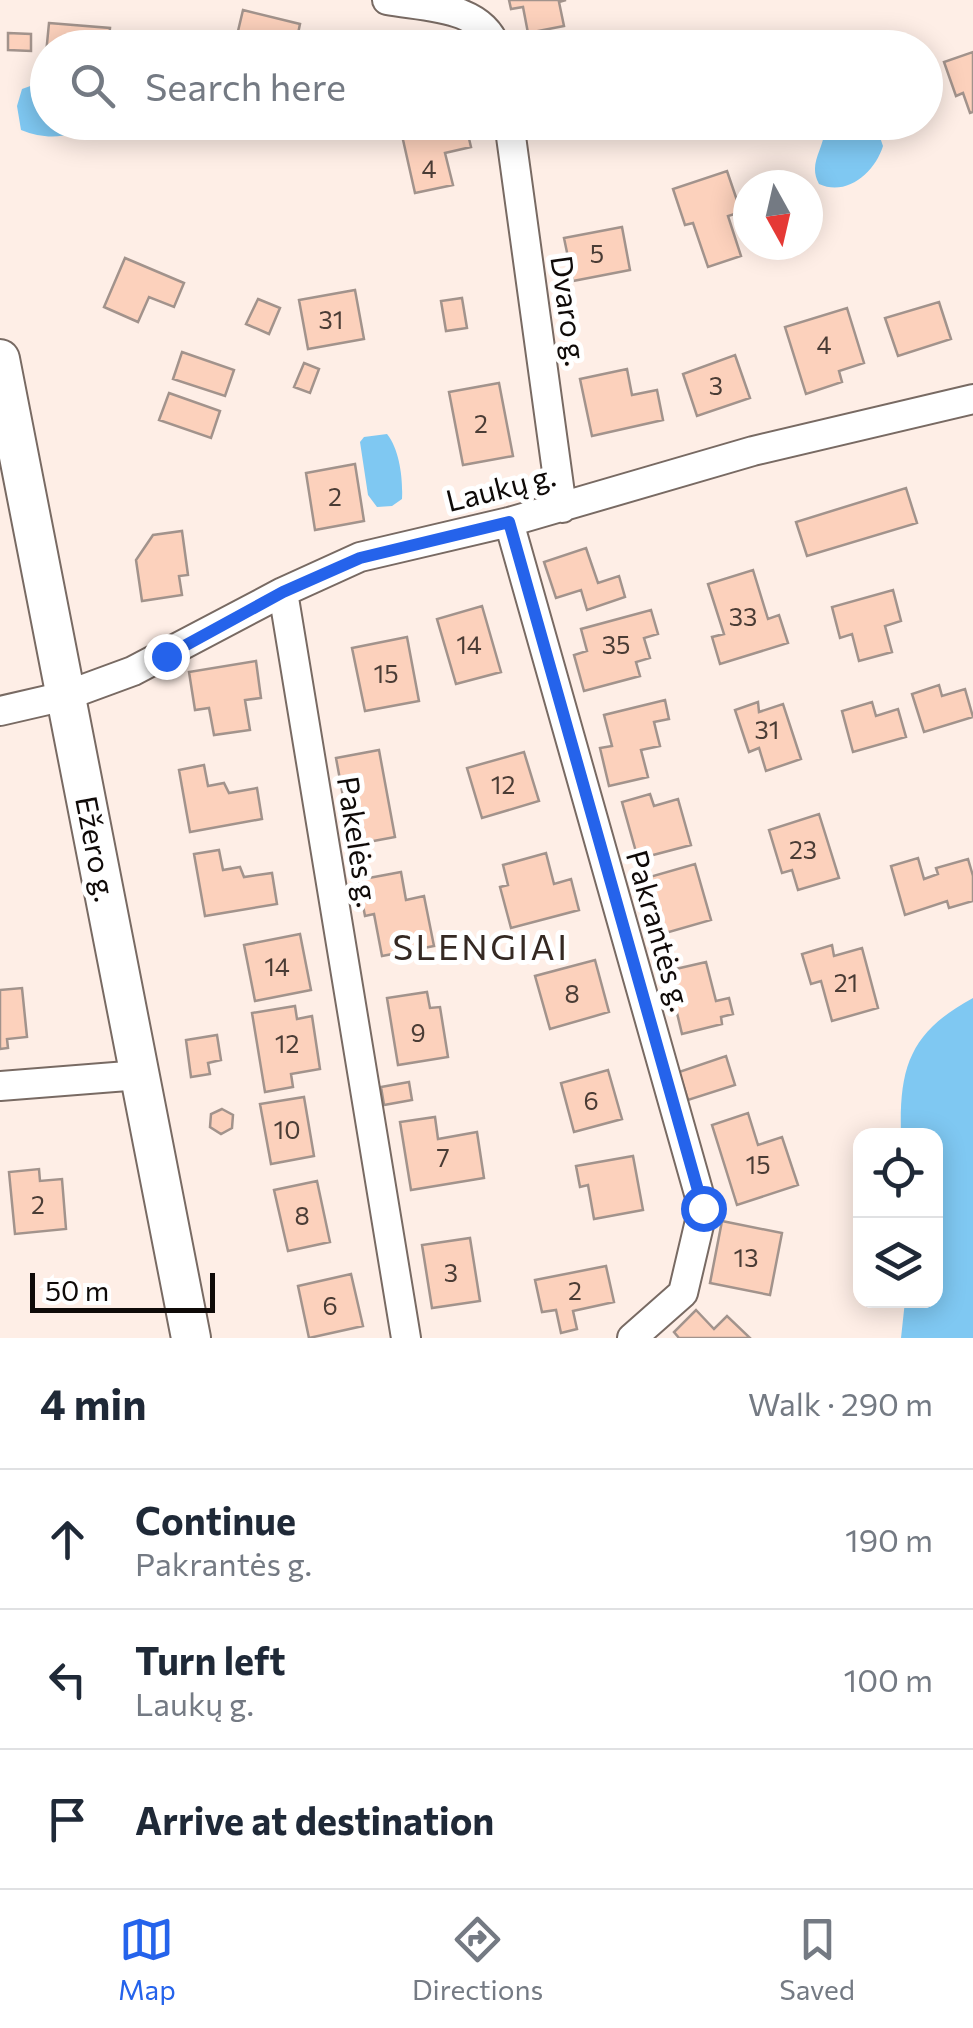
<!DOCTYPE html>
<meta charset="utf-8">
<style>
:root{--surface:#fff;--page:#f6f6f7;--text:#1f2937;--muted:#747a83;--line:#e0e1e3;--accent:#2563eb}
body{margin:0;font-family:Commissioner,sans-serif;background:var(--page);color:var(--text)}
.controls{position:absolute;right:30px;bottom:30px;display:grid;overflow:hidden;border-radius:20px;box-shadow:0 5px 25px #0003}
.controls button{width:90px;height:90px;display:grid;place-items:center;padding:0;border:0;border-bottom:2px solid var(--line);background:var(--surface);color:var(--text);font:50px sans-serif}
.compass{position:absolute;left:733px;top:170px;width:90px;height:90px;border-radius:50%;background:var(--surface);box-shadow:0 5px 25px #0003;rotate:172deg}
.scale{position:absolute;left:30px;bottom:25px;width:185px;box-sizing:border-box;padding-left:10px;border:5px solid #0f0a08;border-top:0;font-size:28px;line-height:35px;white-space:nowrap;color:#0f0a08;-webkit-text-stroke:8px #fff;paint-order:stroke}
.stop{position:absolute;width:30px;height:30px;margin:-22px;border:8px solid #2563eb;border-radius:50%;background:#fff}
.stop.end{background:#2563eb;border-color:#fff;box-shadow:0 2px 10px #0008}
.list{margin:0;padding:0;list-style:none}
h2{display:flex;justify-content:space-between;align-items:center;height:130px;margin:0;padding:0 40px;font-size:42px}
h2 small{font-size:32px;font-weight:400;color:var(--muted)}
.list li{display:grid;grid-template-columns:65px 1fr auto;gap:30px;align-items:center;box-sizing:border-box;height:140px;padding:0 40px;border-top:2px solid var(--line)}
.list b{display:block;font-size:38px;white-space:nowrap}
.list p{margin:0;font-size:32px;white-space:nowrap;color:var(--muted)}
.list em{font-size:32px;font-style:normal;color:var(--muted)}
.icon{flex:none;width:55px;height:55px;fill:none;stroke:currentColor;stroke-width:2;stroke-linecap:round;stroke-linejoin:round}
.map{position:relative;flex:none;width:973px;height:1338px;overflow:hidden}
.search{position:absolute;background:var(--surface);box-shadow:0 5px 25px #0003;left:30px;right:30px;top:30px;height:110px;display:flex;align-items:center;gap:25px;box-sizing:border-box;padding:0 35px;border-radius:55px;color:var(--muted);font-size:38px}
.sheet{height:550px;background:var(--surface)}
nav{display:flex;justify-content:space-around;align-items:center;box-sizing:border-box;height:140px;border-top:2px solid var(--line);background:var(--surface);font-size:28px;color:var(--muted)}
nav a{display:grid;justify-items:center;gap:5px}
nav .on{color:var(--accent)}
.map>svg:first-child{display:block}
.water{fill:#7fc8f2}
.building{fill:#fcd1bc;stroke:#a2938c;stroke-width:2.5}
.lines{fill:none;stroke-linecap:round;stroke-linejoin:round}
.street-casing{stroke:#786a63;stroke-width:32}
.secondary-casing{stroke:#786a63;stroke-width:42}
.street{stroke:#fff;stroke-width:28}
.secondary{stroke:#fff;stroke-width:38}
.route{stroke:#2563eb;stroke-width:12}
.labels{text-anchor:middle;stroke-width:10;stroke-linejoin:round;paint-order:stroke}
.number-label{font-size:25px;fill:#4a3c35}
.street-label{font-size:30px;fill:#0f0a08;stroke:#fff}
.quarter-label{font-size:35px;letter-spacing:2.5px;fill:#352923;stroke:#fff}
</style>
<div class="map">
<svg width="973" height="1338" viewBox="0 0 973 1338">
<rect width="100%" height="100%" fill="#feeee6"/>
<!-- water -->
<path class="water" d="M47,80L48,122L100,123C72,136 51,142 21,130L17,106L22,89Z
M823,123H875L883,146C875,172 847,197 819,184C806,160 829,146 823,123Z
M387,434C400,450 403,480 402,499L392,506L377,507L368,495L360,442L364,437Z
M973,998V1338H901L905,1301L936,1300V1136L901,1135C899,1067 910,1032 973,998Z"/>
<!-- building -->
<path class="building" d="M509,0H566L559,2L564,26L528,33L523,7L511,9Z
M243,10L300,24L295,48H234Z
M49,23L110,28L108,48H48L46,54Z
M8,33L31,34V51L8,50Z
M973,52V112L970,113L963,93L956,96L944,62Z
M399,122H465L471,147L445,153L453,185L415,193Z
M656,122H717V127L658,135Z
M727,171L741,212L728,216L741,256L708,267L693,223L685,225L673,189Z
M622,227L630,270L573,281L564,238Z
M125,258L184,283L174,307L149,297L138,322L104,307Z
M355,290L364,339L308,349L299,300Z
M462,298L467,328L446,331L441,301Z
M258,299L280,308L269,334L246,324Z
M939,302L951,339L898,356L885,318Z
M847,308L864,363L839,371L842,382L806,394L785,327Z
M182,352L234,370L225,396L173,379Z
M735,355L750,398L697,416L683,374Z
M304,363L319,369L310,393L294,387Z
M627,369L632,395L657,390L663,420L592,436L580,379Z
M499,383L513,456L463,465L449,392Z
M169,393L220,411L211,438L159,420Z
M355,464L364,521L315,530L306,473Z
M906,488L917,523L807,556L796,522Z
M182,531L188,575L179,576L182,595L142,601L136,560L153,535Z
M586,548L598,583L619,576L625,597L587,610L581,590L556,598L544,562Z
M753,570L768,619L779,615L788,643L720,664L712,637L724,634L708,584Z
M893,590L901,621L885,626L892,652L859,661L852,634L840,638L832,607Z
M482,606L501,672L456,684L437,619Z
M651,610L658,634L644,638L650,658L636,662L640,676L584,691L574,655L587,651L581,629Z
M407,637L419,701L365,711L352,648Z
M256,661L261,698L245,700L250,730L214,735L209,708L195,710L189,672Z
M939,685L942,696L965,689L973,717L924,732L912,694Z
M665,700L669,719L654,722L660,746L641,750L648,777L609,786L600,748L612,746L604,715Z
M758,702L759,712L783,704L801,759L766,771L759,748L749,752L735,710Z
M872,702L876,716L898,709L906,737L853,752L842,711Z
M379,750L395,837L352,845L336,758Z
M524,752L539,801L482,818L467,768Z
M204,765L208,786L224,783L229,793L257,788L262,819L190,832L179,770Z
M650,794L654,806L678,799L691,845L638,859L622,802Z
M819,814L839,878L798,890L792,870L782,873L769,830Z
M219,850L223,870L240,867L244,877L272,873L277,904L205,916L194,854Z
M546,853L554,884L571,879L579,910L511,928L500,887L508,885L503,865Z
M918,858L924,879L938,874L936,868L968,859L973,876V901L949,908L947,901L905,915L891,866Z
M695,864L711,920L662,934L646,878Z
M401,872L406,900L424,896L434,946L382,956L374,914L365,916L358,880Z
M300,934L311,990L255,1001L244,945Z
M832,945L834,956L862,948L878,1008L832,1021L821,981L811,984L802,954Z
M595,960L609,1012L550,1029L535,976Z
M706,962L716,1001L729,998L733,1014L721,1017L722,1024L682,1034L667,971Z
M22,988L27,1037L7,1039L8,1048L0,1049V990Z
M427,992L430,1008L440,1007L448,1057L398,1065L387,998Z
M295,1006L297,1019L312,1016L320,1069L291,1074L293,1087L265,1092L252,1013Z
M217,1035L221,1060L208,1063L210,1074L191,1077L186,1040Z
M726,1056L735,1085L688,1100L679,1072Z
M608,1070L622,1119L574,1132L561,1083Z
M409,1082L412,1100L384,1105L381,1087Z
M304,1097L314,1156L271,1164L260,1104Z
M222,1109L233,1115L232,1128L221,1134L210,1127L211,1114Z
M748,1113L758,1145L782,1137L798,1185L737,1205L712,1125Z
M435,1117L438,1139L477,1132L484,1178L411,1190L400,1122Z
M633,1156L643,1210L594,1219L588,1185L580,1187L576,1166Z
M39,1169L40,1181L62,1179L66,1229L15,1234L9,1172Z
M317,1181L330,1242L288,1251L274,1190Z
M722,1221L782,1233L770,1295L710,1283Z
M470,1238L480,1301L432,1308L422,1245Z
M606,1266L614,1302L573,1311L577,1329L561,1333L556,1310L542,1312L535,1280Z
M351,1274L363,1326L309,1338L298,1286Z
M696,1310L714,1329L727,1316L750,1338H679L674,1332Z"/>
<g class="lines">
<!-- street casing -->
<g class="street-casing">
<path id="street" d="M387,0C425,7 482,5 496,48
M509,122L562,508
M509,522L703,1208L683,1293L632,1338
M283,592L406,1338
M0,711L65,696L133,671L283,592L360,557L509,522L753,451L973,399
M0,1086L140,1075"/>
</g>
<!-- secondary casing -->
<g class="secondary-casing">
<path id="secondary" d="M0,359L191,1338"/>
</g>
<!-- street -->
<use href="#street" class="street"/>
<!-- secondary -->
<use href="#secondary" class="secondary"/>
</g>
<g class="lines">
<!-- route -->
<path class="route" d="M166,656L283,592L360,558L509,522L703,1208"/>
</g>
<g class="labels">
<!-- number labels -->
<g class="number-label">
<text x="429" y="178">4</text>
<text x="597" y="263">5</text>
<text x="331" y="329">31</text>
<text x="824" y="354">4</text>
<text x="716" y="395">3</text>
<text x="481" y="433">2</text>
<text x="335" y="506">2</text>
<text x="743" y="626">33</text>
<text x="469" y="654">14</text>
<text x="616" y="654">35</text>
<text x="386" y="683">15</text>
<text x="767" y="739">31</text>
<text x="503" y="794">12</text>
<text x="803" y="859">23</text>
<text x="277" y="976">14</text>
<text x="846" y="992">21</text>
<text x="572" y="1003">8</text>
<text x="418" y="1042">9</text>
<text x="287" y="1053">12</text>
<text x="591" y="1110">6</text>
<text x="287" y="1139">10</text>
<text x="443" y="1167">7</text>
<text x="758" y="1174">15</text>
<text x="38" y="1214">2</text>
<text x="302" y="1225">8</text>
<text x="746" y="1267">13</text>
<text x="451" y="1282">3</text>
<text x="575" y="1300">2</text>
<text x="330" y="1315">6</text>
</g>
<!-- street labels -->
<g class="street-label">
<text transform="translate(568 311) rotate(82)" y="10">Dvaro g.</text>
<text transform="translate(501 489) rotate(-14)" y="10">Laukų g.</text>
<text transform="translate(357 842) rotate(81)" y="10">Pakelės g.</text>
<text transform="translate(95 849) rotate(79)" y="10">Ežero g.</text>
<text transform="translate(658 931) rotate(74)" y="10">Pakrantės g.</text>
</g>
<!-- quarter labels -->
<g class="quarter-label">
<text x="481" y="960">SLENGIAI</text>
</g>
</g>
</svg>
<div class="controls">
<button><svg class="icon" aria-label="locate" viewBox="0 0 24 24"><circle cx="12" cy="12" r="6"/><path d="M12 2v4M12 18v4M2 12h4M18 12h4"/></svg></button>
<button><svg class="icon" aria-label="layers" viewBox="0 0 24 24"><path d="M12 4l9 5-9 5-9-5zM3 14l9 5 9-5"/></svg></button>
</div>
<svg class="compass" viewBox="-18 -18 36 36"><path d="M0-13l5 13h-10z" fill="#e53935"/><path d="M0 13l5-13h-10z" fill="#747a83"/></svg>
<div class="scale">50 m</div>
<div class="stop" style="left:703px;top:1208px"></div>
<div class="stop end" style="left:166px;top:656px"></div>
<div class="search"><svg class="icon" aria-label="search" viewBox="0 0 24 24"><circle cx="10" cy="10" r="6"/><path d="M15 15l6 6"/></svg>Search here</div>
</div>
<section class="sheet">
<h2>4 min<small>Walk · 290 m</small></h2>
<ul class="list">
<li><svg class="icon" aria-label="ahead" viewBox="0 0 24 24"><path d="M12 20V5M6 11l6-6 6 6"/></svg><div><b>Continue</b><p>Pakrantės g.</p></div><em>190 m</em></li>
<li><svg class="icon" aria-label="left" viewBox="0 0 24 24"><path d="M17 20v-9H6M10 6l-5 5 5 5"/></svg><div><b>Turn left</b><p>Laukų g.</p></div><em>100 m</em></li>
<li><svg class="icon" aria-label="arrive" viewBox="0 0 24 24"><path d="M6 21V4h12l-3 4 3 4H6"/></svg><div><b>Arrive at destination</b></div></li>
</ul>
</section>
<nav>
<a class="on"><svg class="icon" aria-label="map" viewBox="0 0 24 24"><path d="M3 6l6-2 6 2 6-2v14l-6 2-6-2-6 2zM9 4v14M15 6v14"/></svg>Map</a>
<a><svg class="icon" aria-label="directions" viewBox="0 0 24 24"><path d="M12 3l9 9-9 9-9-9zM9 14v-3h6M13 9l2 2-2 2"/></svg>Directions</a>
<a><svg class="icon" aria-label="saved" viewBox="0 0 24 24"><path d="M7 4h10v16l-5-4-5 4z"/></svg>Saved</a>
</nav>
